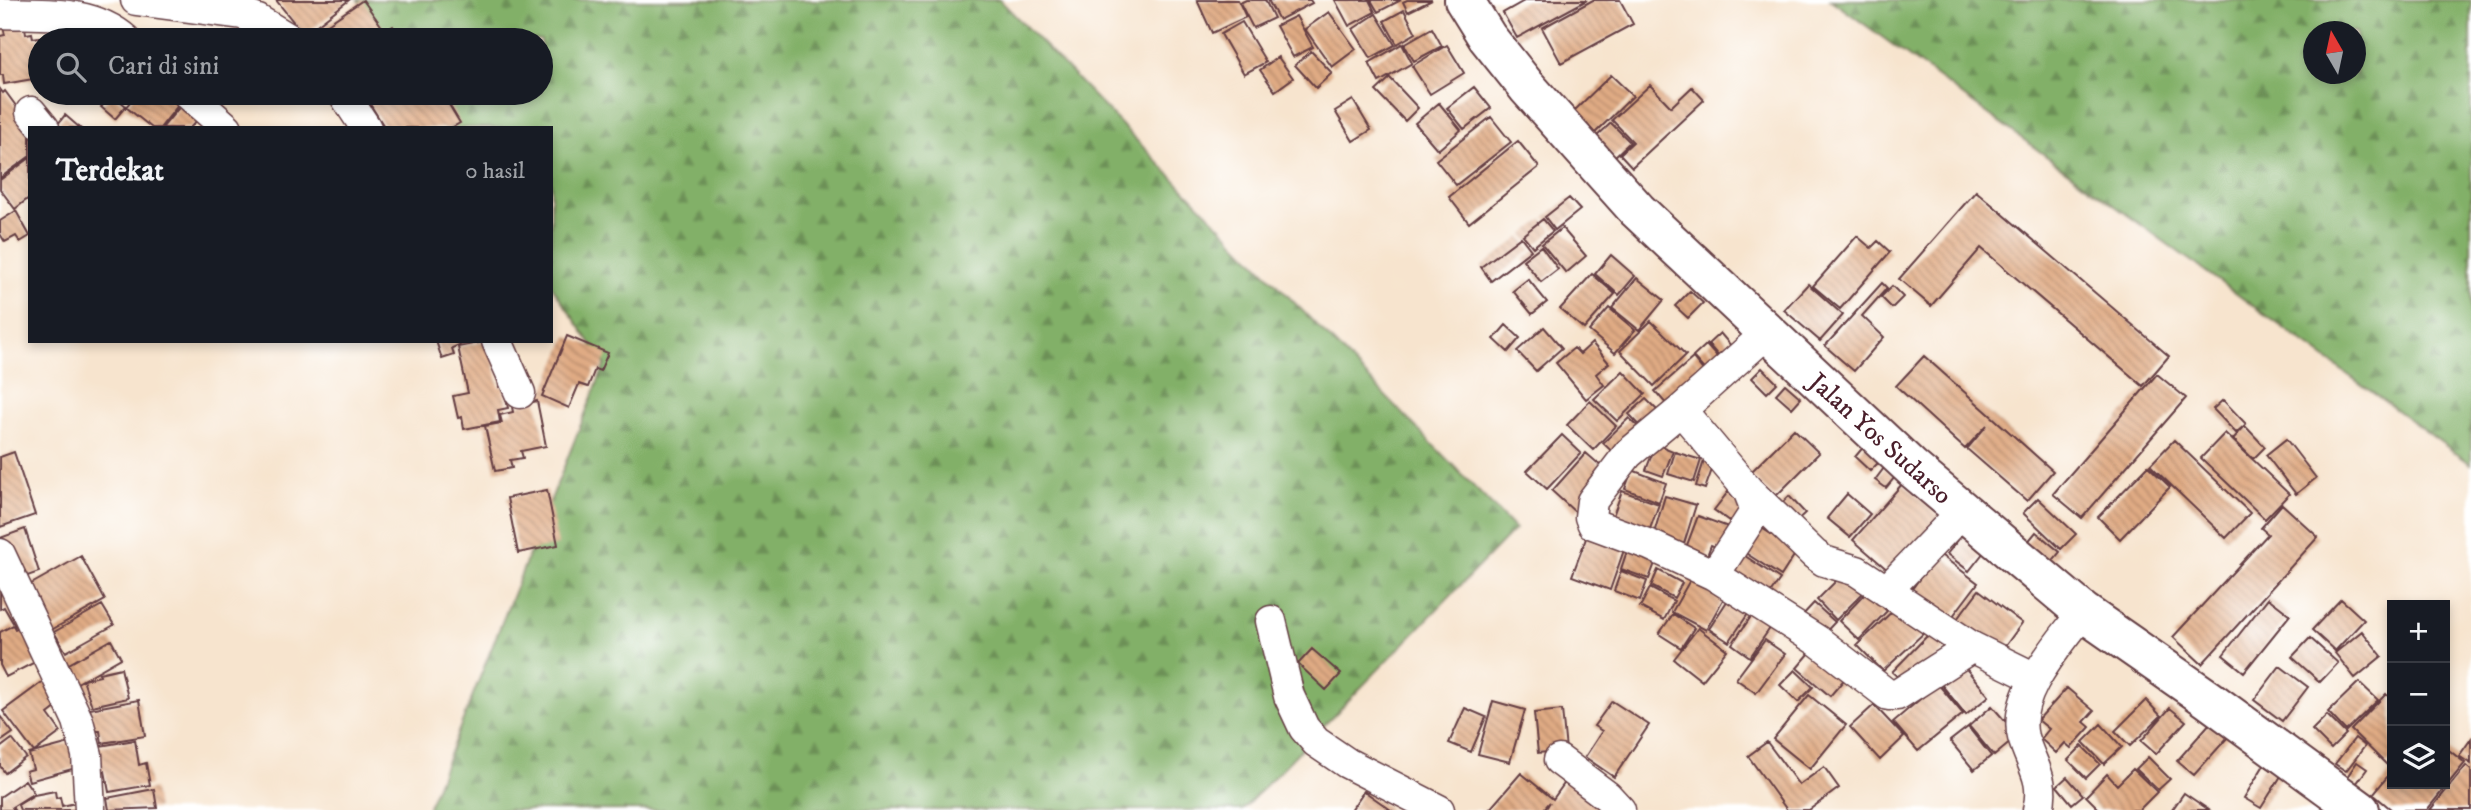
<!DOCTYPE html>
<html lang="id">
<meta charset="utf-8">
<style>
:root{--surface:#171b24;--page:#20242c;--text:#f1f3f6;--muted:#9ea1a6;--line:#363941}
body{margin:0;font-family:"IM FELL DW Pica",serif;background:var(--page);color:var(--text)}
.controls{position:absolute;right:21px;bottom:21px;display:grid;overflow:hidden;border-radius:0px;box-shadow:0 4px 10px #0003}
.controls button{width:63px;height:63px;display:grid;place-items:center;padding:0;border:0;border-bottom:2px solid var(--line);background:var(--surface);color:var(--text);font:35px sans-serif}
.compass{position:absolute;left:2303px;top:21px;width:63px;height:63px;border-radius:50%;background:var(--surface);box-shadow:0 4px 10px #0003;rotate:351deg}
.list{margin:0;padding:0;list-style:none}
h2{display:flex;justify-content:space-between;align-items:center;height:91px;margin:0;padding:0 28px;font-size:30px}
h2 small{font-size:23px;font-weight:400;color:var(--muted)}
.icon{flex:none;width:38px;height:38px;fill:none;stroke:currentColor;stroke-width:2;stroke-linecap:round;stroke-linejoin:round}
.map{position:relative;flex:none;width:2471px;height:810px;overflow:hidden}
.search{position:absolute;background:var(--surface);box-shadow:0 4px 10px #0003;left:28px;top:28px;width:525px;height:77px;display:flex;align-items:center;gap:18px;box-sizing:border-box;padding:0 24px;border-radius:38px;color:var(--muted);font-size:26px}
.panel{position:absolute;background:var(--surface);box-shadow:0 4px 10px #0003;left:28px;top:126px;width:525px;height:217px;border-radius:0px}
.map>svg:first-child{display:block}
.forest{fill:url(#forest-firs);stroke:#66684a;stroke-width:2;fill-rule:evenodd}
.building{fill:url(#building-back-hatch)}
.lines{fill:none;stroke-linecap:round;stroke-linejoin:round}
.minor-casing{stroke:#643d43;stroke-width:33}
.highway-casing{stroke:#643d43;stroke-width:42}
.minor{stroke:#fff;stroke-width:30}
.highway{stroke:#fff;stroke-width:38}
.labels{text-anchor:middle;stroke-width:7;stroke-linejoin:round;paint-order:stroke}
.street-label{font-size:26px;fill:#4a1f2b;stroke:#fff}
</style>
<div class="map">
<svg width="2471" height="810" viewBox="0 0 2471 810">
<defs>
<pattern id="forest-firs" width="22" height="20" patternUnits="userSpaceOnUse" patternTransform="scale(1.75)"><rect width="22" height="20" fill="#82b068"/><path d="M5 1l3.5 6h-7zM16 11l3.5 6h-7z" fill="#6c8f56"/></pattern>
<pattern id="building-back-hatch" width="6" height="6" patternUnits="userSpaceOnUse" patternTransform="scale(1.75)"><rect width="6" height="6" fill="#e0ab84"/><path d="M-1 5l2 2M0 0l6 6M5-1l2 2" fill="none" stroke="#b88b6c"/></pattern>
</defs>
<rect width="100%" height="100%" fill="#fff"/>
<filter id="ink" filterUnits="userSpaceOnUse"><feTurbulence type="fractalNoise" baseFrequency=".0143" numOctaves="2"/><feDisplacementMap in="SourceGraphic" scale="14" xChannelSelector="R" yChannelSelector="G"/><feConvolveMatrix kernelMatrix="1 2 1 2 8 2 1 2 1" color-interpolation-filters="sRGB"/></filter>
<filter id="wash" filterUnits="userSpaceOnUse"><feTurbulence type="fractalNoise" baseFrequency=".00686" numOctaves="4" result="noise"/><feDisplacementMap in="SourceGraphic" scale="28" xChannelSelector="R" yChannelSelector="G"/><feGaussianBlur stdDeviation="1.57" result="paint"/><feColorMatrix in="noise" values="0 0 0 0 0 0 0 0 0 0 0 0 0 0 0 0 0 1.4 0 .05"/><feComposite in="paint" operator="in"/></filter>
<g filter="url(#wash)">
<rect width="100%" height="100%" fill="#f7e4ce"/>
<!-- forest -->
<path class="forest" d="M358,0H1000L1515,529L1242,810H427L605,364L551,285V128H445L421,93H541V40H385Z
M1831,0H2471V464ZM2314,32H2356V74H2314Z"/>
<g id="blocks">
<!-- building -->
<path class="building" d="M276,0H349L304,35Z
M363,0L385,31L393,26L402,40H326L319,30Z
M1197,0H1238L1246,17L1212,33Z
M1246,0H1265L1274,18L1253,28L1240,3Z
M1268,0H1310L1312,3L1279,20Z
M1335,0H1369L1375,12L1349,26Z
M1371,0H1401L1378,12Z
M1407,0H1432L1408,12L1403,2Z
M1526,0H1587L1517,38L1503,13Z
M1593,0H1620L1633,24L1561,63L1542,28Z
M1404,10L1416,33L1397,44L1384,21Z
M1329,12L1356,49L1332,67L1305,29Z
M1376,14L1395,45L1371,58L1353,29Z
M1296,16L1313,47L1293,57L1276,26Z
M1242,22L1266,62L1244,74L1221,34Z
M3,27L25,28L26,34L32,33L33,38L39,37V78L4,84L3,75H0V36L5,35Z
M1432,28L1442,46L1414,61L1404,44Z
M65,29L99,40H61Z
M1402,44L1412,63L1379,82L1369,63Z
M1447,45L1464,73L1430,94L1412,66Z
M1311,51L1332,73L1316,88L1295,65Z
M1278,57L1293,78L1275,91L1260,70Z
M1611,75L1633,96L1594,134L1572,113Z
M1390,78L1418,108L1405,121L1376,91Z
M1650,85L1671,107L1692,87L1704,100L1632,167L1620,154L1633,142L1612,120Z
M1474,87L1491,108L1464,129L1447,108Z
M0,89L3,93L5,91L30,125V156L0,178Z
M137,93H175L183,99L160,128H152L126,107Z
M363,93L431,95L442,93L460,123L451,128H385Z
M112,94L126,106L115,119L101,107Z
M1353,100L1371,130L1353,141L1335,111Z
M1439,103L1461,130L1438,150L1415,123Z
M182,104L199,118L190,128H162Z
M65,115L80,128H55Z
M1491,117L1511,142L1456,185L1436,160Z
M1611,123L1630,142L1614,157L1595,138Z
M1518,141L1539,167L1469,223L1449,197Z
M30,158V197L15,209L0,189V180Z
M1976,191L2169,356L2143,386L1981,248L1931,306L1899,279Z
M1569,198L1580,210L1555,230L1545,217Z
M16,211L30,236L20,242L16,236L5,242L0,234V221Z
M1543,219L1553,231L1533,247L1523,235Z
M1562,228L1586,256L1566,273L1542,244Z
M1857,236L1871,248L1878,241L1890,252L1840,309L1813,286Z
M1521,237L1531,250L1491,281L1481,267Z
M1541,246L1558,269L1541,282L1523,260Z
M1611,255L1635,276L1619,295L1595,274Z
M1592,274L1615,294L1584,329L1560,309Z
M1637,278L1664,300L1639,330L1612,308Z
M1528,279L1547,302L1532,314L1513,291Z
M1882,283L1887,288L1862,316L1884,337L1854,371L1825,346Z
M1808,284L1843,315L1820,341L1784,310Z
M1892,286L1903,297L1892,308L1881,297Z
M1690,291L1703,303L1688,318L1675,306Z
M1609,308L1635,330L1615,353L1589,331Z
M1651,321L1686,355L1654,386L1620,351Z
M1506,325L1520,338L1508,352L1494,339Z
M1544,327L1562,348L1536,371L1517,351Z
M1720,333L1733,348L1720,358L1708,344Z
M567,336L608,353L600,371L595,369L588,387L579,384L569,408L542,396Z
M436,341H460L461,344L452,348L454,355L442,359Z
M488,341H490L499,387L503,386L508,408L498,410L500,422L464,429L462,417L458,418L453,396L468,393L458,347Z
M1592,343L1609,363L1596,374L1604,385L1586,399L1556,363L1574,348L1580,354Z
M1706,345L1727,368L1709,375L1693,357Z
M1924,356L2053,471L2027,501L1967,449L1987,425L1965,449L1896,386Z
M1693,358L1707,375L1674,413L1655,391Z
M1762,368L1777,383L1767,393L1752,378Z
M1623,371L1645,394L1617,421L1594,399Z
M2157,374L2186,398L2082,518L2053,494Z
M1785,384L1801,398L1792,408L1776,394Z
M1646,399L1666,419L1649,435L1629,414Z
M2223,400L2246,424L2236,433L2213,409Z
M537,401L546,446L521,451L523,458L510,460L512,468L495,471L485,426L502,423L500,415L513,412L512,407Z
M1590,401L1616,426L1593,450L1567,425Z
M1629,418L1646,434L1621,460L1603,443Z
M2245,426L2265,447L2253,459L2233,439Z
M1794,429L1819,453L1774,498L1749,474Z
M2225,433L2289,494L2265,519L2201,458Z
M1562,435L1581,453L1547,489L1527,471Z
M2286,439L2316,478L2296,494L2266,455Z
M2174,440L2250,513L2226,538L2150,465Z
M1656,444L1673,451L1663,476L1646,470Z
M1865,445L1881,460L1870,471L1855,457Z
M14,452L35,515L0,527V457Z
M1675,452L1701,460L1694,482L1668,474Z
M1586,453L1609,473L1575,512L1552,491Z
M1704,461L1714,464L1705,489L1696,486Z
M2148,466L2170,487L2120,539L2098,517Z
M1884,468L1895,477L1886,488L1875,480Z
M1632,470L1666,483L1659,502L1625,489Z
M1903,483L1946,521L1897,578L1853,540Z
M547,490L558,545L518,553L507,498Z
M1622,491L1659,504L1647,537L1610,524Z
M1728,492L1753,511L1740,529L1714,510Z
M1847,494L1870,514L1850,537L1827,518Z
M1665,496L1696,505L1682,550L1652,540Z
M1789,496L1805,513L1794,523L1779,506Z
M2038,498L2076,534L2061,549L2023,513Z
M2282,504L2318,537L2202,664L2173,637L2268,534L2261,528Z
M1698,516L1734,529L1726,551L1711,545L1705,561L1684,553Z
M1760,527L1797,551L1781,576L1744,552Z
M25,529L39,572L13,581L0,538Z
M2036,532L2060,552L2050,564L2026,544Z
M1588,533L1625,547L1610,590L1572,576Z
M1963,534L1984,552L1969,571L1947,554Z
M1629,545L1658,555L1649,579L1621,569Z
M1938,553L1978,583L1946,625L1907,596Z
M1742,554L1780,579L1765,601L1727,576Z
M81,556L105,600L44,634L19,591Z
M1658,570L1682,583L1674,598L1651,586Z
M1847,570L1866,590L1836,620L1817,600Z
M1621,571L1647,581L1640,601L1614,591Z
M1695,571L1729,589L1706,630L1672,612Z
M0,573L26,619L15,626L4,607L0,609Z
M1650,588L1674,601L1664,620L1640,607Z
M1979,590L2022,623L1998,656L1954,623Z
M1733,592L1754,605L1729,642L1709,629Z
M1867,592L1887,611L1859,640L1839,621Z
M2268,598L2290,615L2244,672L2223,655Z
M2341,599L2364,620L2335,651L2312,630Z
M1814,603L1835,622L1820,638L1800,618Z
M1900,604L1926,631L1883,671L1857,645Z
M102,605L114,625L66,652L54,632Z
M1757,608L1775,621L1750,657L1732,644Z
M1673,614L1694,628L1681,648L1659,634Z
M25,624L43,658L6,677L0,665V632L13,625L15,629Z
M1698,628L1727,650L1702,681L1674,659Z
M2362,631L2382,656L2355,678L2335,653Z
M1929,634L1945,649L1908,686L1892,672Z
M2310,638L2338,663L2320,682L2292,657Z
M111,640L121,658L72,686L62,668Z
M1765,640L1785,654L1756,693L1736,679Z
M1815,647L1848,675L1830,696L1797,668Z
M1312,649L1341,674L1326,690L1298,664Z
M1963,665L1989,696L1966,715L1940,683Z
M2280,666L2308,687L2282,721L2254,700Z
M121,668L128,698L92,706L83,680L100,676L99,673Z
M1795,670L1813,687L1798,702L1780,685Z
M45,680L62,703L48,714L61,732L34,752L3,711Z
M2359,682L2378,700L2346,731L2328,712Z
M1938,684L1963,714L1918,751L1893,722Z
M2067,688L2094,711L2084,722L2090,727L2071,748L2065,743L2056,753L2041,739L2049,729L2038,720Z
M2386,694L2392,700V760L2387,765L2351,730Z
M1809,695L1846,725L1810,769L1773,739Z
M139,700L145,736L102,743L100,731H94L90,709Z
M2146,700L2161,716L2130,746L2115,731Z
M1493,701L1525,710L1510,762L1478,754Z
M1612,701L1649,725L1614,777L1585,757L1602,731L1594,726Z
M1874,705L1904,737L1880,760L1850,727Z
M1992,706L2018,736L1994,756L1969,726Z
M1465,708L1486,717L1471,752L1449,743Z
M2170,708L2186,721L2156,754L2141,741Z
M1562,710L1566,750L1538,753L1534,713Z
M2327,715L2346,734L2331,749L2312,730Z
M0,716L13,733L0,742Z
M2211,722L2228,737L2194,775L2177,761Z
M2101,724L2122,747L2104,764L2083,742Z
M1968,727L1991,756L1974,770L1950,741Z
M2355,738L2365,746L2346,771L2335,764Z
M12,739L26,757L5,773L0,766V748Z
M2471,739V764L2459,756Z
M135,740L139,765L146,763L150,785L109,792L105,771L98,772L94,747Z
M77,741L83,766L29,781L26,771L33,769L29,754Z
M1767,742L1799,785L1824,767L1839,788L1809,810H1787L1748,756Z
M2082,746L2100,764L2086,778L2068,760Z
M2445,747L2465,763L2427,810H2392L2373,794L2392,771V784H2445Z
M2148,757L2170,779L2158,790L2136,769Z
M2357,762L2367,769L2356,784L2347,777Z
M2264,765L2281,776L2261,808L2244,798Z
M2466,766L2471,770V810H2430Z
M2133,769L2157,792L2139,810H2100L2086,796L2107,774L2117,785Z
M1521,773L1553,799L1571,774L1604,810H1545L1550,802L1543,810H1489Z
M2067,777L2083,795L2072,804L2057,786Z
M25,780L34,793L12,807L14,810H0V797Z
M154,789L157,808L109,810L107,798Z
M55,791L56,798L60,797L62,806L80,802L82,810H20L18,805L34,795Z
M1364,791L1391,810H1351Z
M2184,793L2209,810H2172Z"/>
</g>
</g>
<g filter="url(#ink)">
<use href="#blocks" fill-opacity="0" stroke="#643d43" stroke-width="2"/>
<g class="lines">
<!-- minor casing -->
<g class="minor-casing">
<path id="minor" d="M136,0L242,14L258,20L291,40
M0,13C44,15 91,9 126,40
M187,93L227,128
M343,93L366,128
M31,112L44,128
M1767,333L1681,410L1628,454L1592,501L1590,517L1593,524L1650,545L1714,575L1818,641L1888,695H1897L1972,647
M497,341L520,393
M1681,410L1748,490L1814,554L1824,561L1857,571L1972,647L2035,678
M0,554L78,721L87,755L90,810
M1714,575L1753,515L1754,505L1748,490
M1886,591L1962,512
M1271,621L1289,696L1304,728L1316,742L1347,763L1439,810
M1559,760L1607,796L1620,810
M2038,810C2046,779 2031,765 2023,737C2012,694 2060,644 2083,612"/>
</g>
<!-- highway casing -->
<g class="highway-casing">
<path id="highway" d="M1464,0L1487,37L1527,87L1637,210L1912,468L2083,612L2208,699L2360,810"/>
</g>
<!-- minor -->
<use href="#minor" class="minor"/>
<!-- highway -->
<use href="#highway" class="highway"/>
</g>
</g>
<g class="labels">
<!-- street labels -->
<g class="street-label">
<text transform="translate(1881 438) rotate(42)" y="9">Jalan Yos Sudarso</text>
</g>
</g>
</svg>
<div class="controls">
<button>+</button>
<button>−</button>
<button><svg class="icon" aria-label="layers" viewBox="0 0 24 24"><path d="M12 4l9 5-9 5-9-5zM3 14l9 5 9-5"/></svg></button>
</div>
<svg class="compass" viewBox="-18 -18 36 36"><path d="M0-13l5 13h-10z" fill="#e53935"/><path d="M0 13l5-13h-10z" fill="#9ea1a6"/></svg>
<div class="search"><svg class="icon" aria-label="search" viewBox="0 0 24 24"><circle cx="10" cy="10" r="6"/><path d="M15 15l6 6"/></svg>Cari di sini</div>
<section class="panel">
<h2>Terdekat<small>0 hasil</small></h2>
<ul class="list">
</ul>
</section>
</div>
